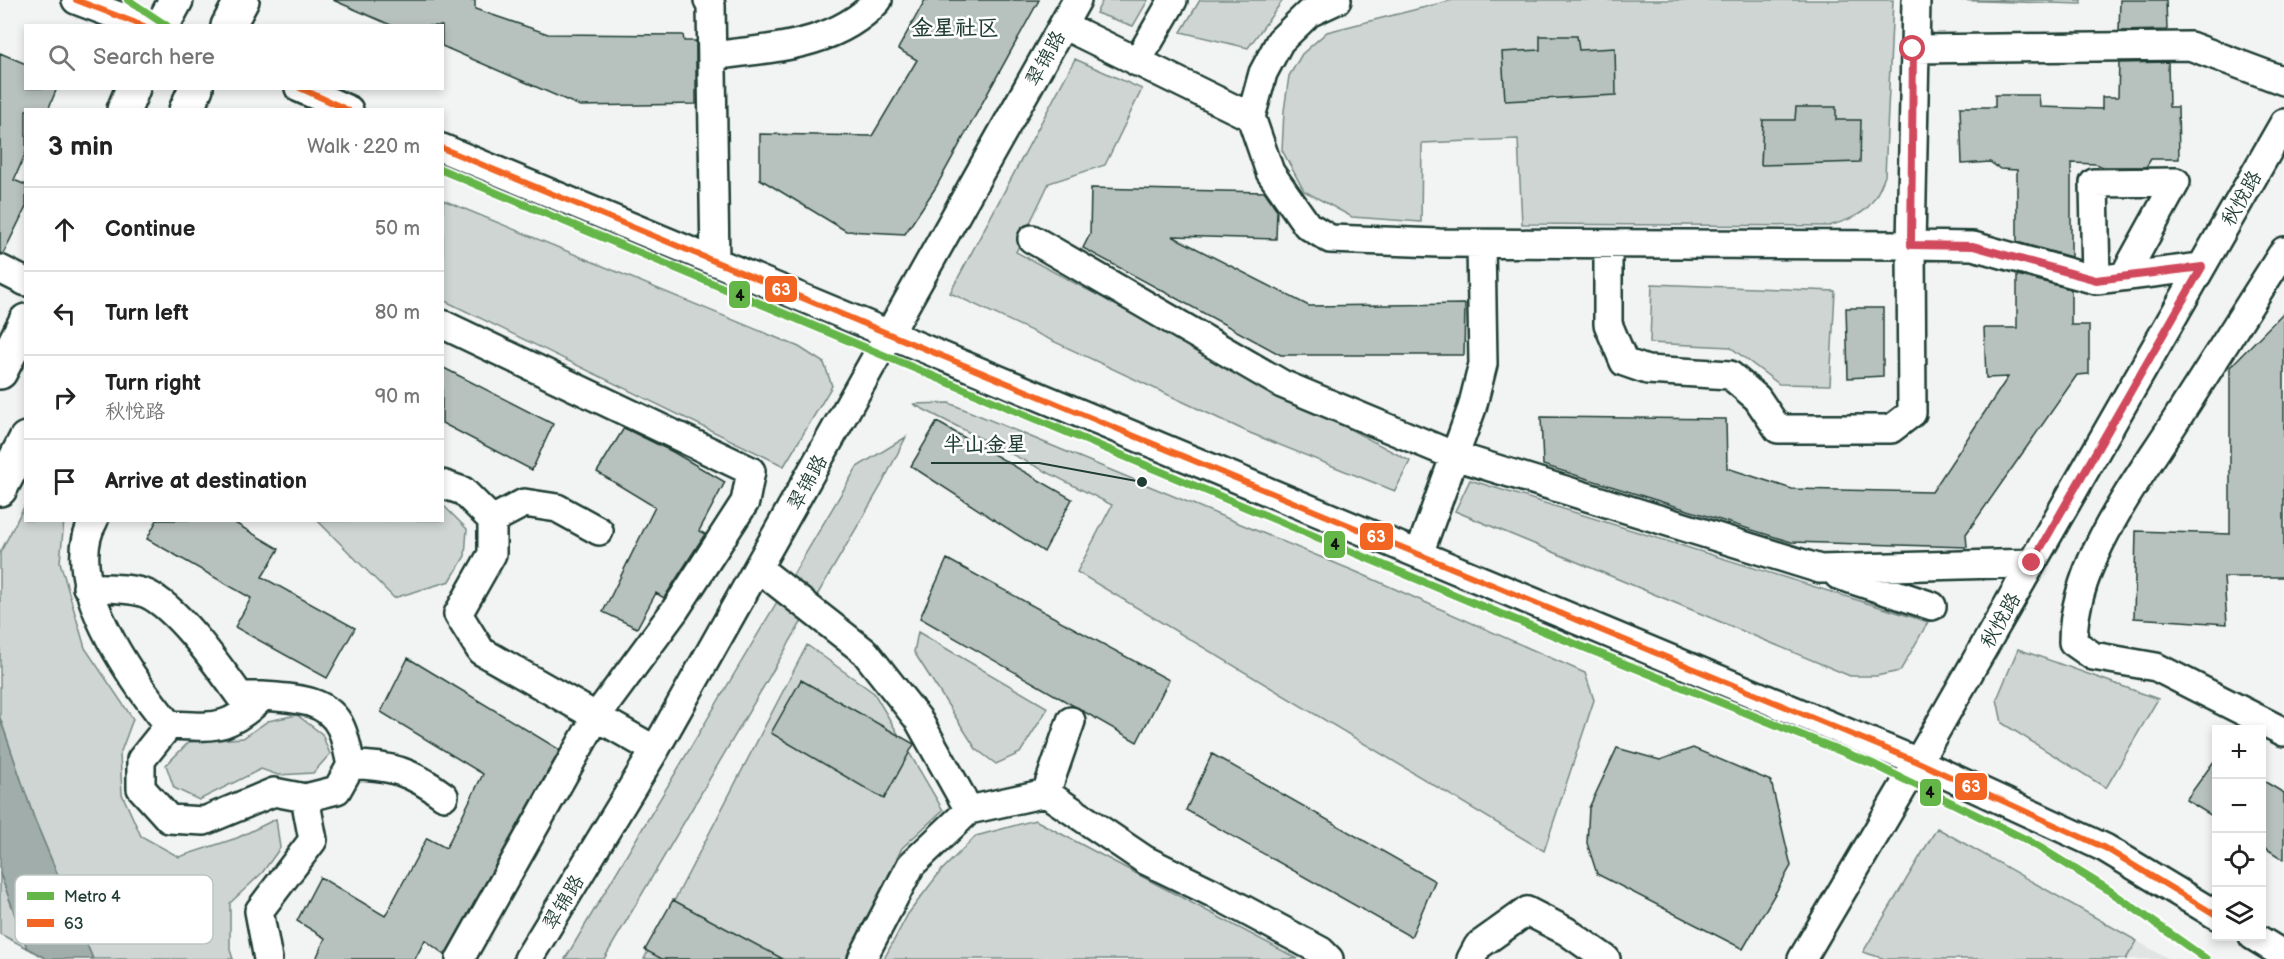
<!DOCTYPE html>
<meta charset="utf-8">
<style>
:root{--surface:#fff;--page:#f2f2f2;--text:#222;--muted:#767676;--line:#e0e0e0}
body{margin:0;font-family:"Balsamiq Sans","LXGW WenKai TC",sans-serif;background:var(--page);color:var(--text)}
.controls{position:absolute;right:18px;bottom:18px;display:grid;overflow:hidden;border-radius:0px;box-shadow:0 3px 9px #0003}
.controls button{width:54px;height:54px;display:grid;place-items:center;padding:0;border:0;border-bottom:2px solid var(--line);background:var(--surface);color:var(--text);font:30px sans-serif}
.stop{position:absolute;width:18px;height:18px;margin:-14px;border:4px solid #d1495b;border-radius:50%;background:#fff}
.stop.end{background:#d1495b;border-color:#fff;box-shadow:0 2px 6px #0008}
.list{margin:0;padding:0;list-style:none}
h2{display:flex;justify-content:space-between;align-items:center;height:78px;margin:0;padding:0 24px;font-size:26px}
h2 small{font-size:20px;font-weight:400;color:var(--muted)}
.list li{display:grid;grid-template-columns:39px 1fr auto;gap:18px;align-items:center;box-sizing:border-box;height:84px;padding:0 24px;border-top:2px solid var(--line)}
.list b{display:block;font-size:22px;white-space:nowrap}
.list p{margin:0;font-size:20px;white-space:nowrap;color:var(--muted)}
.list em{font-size:20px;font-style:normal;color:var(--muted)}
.icon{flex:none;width:33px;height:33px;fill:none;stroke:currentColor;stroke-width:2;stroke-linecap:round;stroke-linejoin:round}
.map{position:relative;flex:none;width:2284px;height:959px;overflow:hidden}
.search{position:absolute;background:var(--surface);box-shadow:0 3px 9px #0003;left:24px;top:24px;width:420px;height:66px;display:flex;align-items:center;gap:15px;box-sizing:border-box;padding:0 21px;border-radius:0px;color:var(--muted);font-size:22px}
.panel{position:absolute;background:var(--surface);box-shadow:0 3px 9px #0003;left:24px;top:108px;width:420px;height:414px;border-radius:0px}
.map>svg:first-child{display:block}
.built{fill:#e0e4e3}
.green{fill:#ced5d3;stroke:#768984;stroke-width:1.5}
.water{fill:#a1adaa;stroke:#6d807b;stroke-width:1.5}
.building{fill:#b7c1bd;stroke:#1f3d34;stroke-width:1.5}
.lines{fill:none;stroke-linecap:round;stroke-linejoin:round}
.minor-casing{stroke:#1f3d34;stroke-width:32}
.major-casing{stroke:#1f3d34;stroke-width:38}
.minor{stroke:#fff;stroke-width:27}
.major{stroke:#fff;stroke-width:33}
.bus-1-casing{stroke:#fff;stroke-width:10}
.bus-1{stroke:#f26522;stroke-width:6}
.metro-1-casing{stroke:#fff;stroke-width:12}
.metro-1{stroke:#63b647;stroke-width:8}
.route{stroke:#d1495b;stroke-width:8}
.labels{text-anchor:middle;stroke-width:5;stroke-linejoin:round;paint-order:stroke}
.street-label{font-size:20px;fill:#1f3d34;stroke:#fff}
.quarter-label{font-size:22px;font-weight:bold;fill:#1f3d34;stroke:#fff}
.key{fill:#fff;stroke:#bcc5c2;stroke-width:1.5}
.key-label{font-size:16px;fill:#1f3d34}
.leader{fill:none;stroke:#1f3d34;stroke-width:2}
.callout-dot{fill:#1f3d34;stroke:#fff;stroke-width:2}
.callout-label{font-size:21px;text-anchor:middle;font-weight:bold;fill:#1f3d34;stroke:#fff;stroke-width:5;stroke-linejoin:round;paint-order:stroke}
.line-badge{stroke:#fff;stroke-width:2}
.badge-label{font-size:16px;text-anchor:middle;font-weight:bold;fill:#fff}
.pale-badge-label{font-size:16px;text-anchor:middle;font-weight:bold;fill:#111}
</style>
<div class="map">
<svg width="2284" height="959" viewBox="0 0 2284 959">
<rect width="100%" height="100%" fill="#f2f3f3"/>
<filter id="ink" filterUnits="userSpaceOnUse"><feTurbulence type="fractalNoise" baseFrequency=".0167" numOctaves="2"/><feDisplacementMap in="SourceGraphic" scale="12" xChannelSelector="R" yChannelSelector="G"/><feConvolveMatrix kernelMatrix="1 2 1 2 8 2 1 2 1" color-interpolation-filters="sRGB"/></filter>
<g filter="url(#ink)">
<!-- built -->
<path class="built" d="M2137,941L2169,959H2126Z"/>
<!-- green -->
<path class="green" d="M1103,0H1148L1133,26L1096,13Z
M1200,0H1283L1248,48L1181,32Z
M1453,0H1893L1885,176C1872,210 1864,215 1829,226L1522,224L1518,139L1422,143L1421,222L1352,217L1304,191L1282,150L1284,111L1289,76L1302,54L1327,32Z
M1948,0H2081V4Z
M1075,59L1142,89L1105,165L1049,183L1016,252L1410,461L1395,491L1250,433L950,293Z
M443,200L799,347L824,363L832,386L784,466L443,300Z
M1652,284L1835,291L1830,385L1779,384L1730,347L1650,343Z
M949,403L1359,573L1585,673L1594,700L1544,851L1077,572L1112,505L913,404Z
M906,437L881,486L604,959H565L857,467Z
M1470,480L1928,622L1900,671L1876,676H1850L1455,511Z
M25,505L26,520L64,521L60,562L85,648L133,719L120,754L122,794L141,836L179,857L237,838L276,819L280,848L262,873L230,903V950L233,959H93L34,818L0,718V553Z
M443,505L467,529L465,556L450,581L394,598L318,521L442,520Z
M918,632L1048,708L1020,753L996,764L976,749L914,652Z
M807,645L874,693L943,810L902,848L847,959H644Z
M2018,649L2158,699L2106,788L2002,723L1997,699Z
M297,715L322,734L330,754L313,773L278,775L261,769L199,800L174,788L166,765L189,742L243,738L268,721Z
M1035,820L1298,959H884L908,914L940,872L976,836Z
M1937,828L2137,941L2126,959H1885L1863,952Z
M0,873L27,948L0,934Z"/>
<!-- water -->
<path class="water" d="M0,718L34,818L93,959H47L27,948L0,873Z"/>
<!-- building -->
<path class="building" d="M333,0H475V9L548,34L683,35L684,41H696V104L580,106L442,46V26H393Z
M925,0H1039L936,187L905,234L846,231L760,179V134L872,136L917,60L898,49Z
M2120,0H2166L2167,30L2119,31Z
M1540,36H1577L1579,50L1615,48L1616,95L1505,101L1502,52L1540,50Z
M0,53L26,64V88H57L48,110H26V152L14,180L26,185V207L3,254L0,253Z
M2168,62L2169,107H2178L2179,159H2151L2146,167H2103L2096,164L2071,163V257L2017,242V170L2000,169L1990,162L1962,164L1960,107H1995V95H2039L2040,107L2102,109V97H2118L2119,63Z
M1796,107H1836V120H1861L1860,162L1761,165L1763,120H1795Z
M1091,188L1265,192L1277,210L1276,239L1172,236L1309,306L1465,304L1464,355H1281L1083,248L1090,234Z
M2017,275L2071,289V325H2089V374L2077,375L1966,534L1967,547L1791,542L1543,465L1541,417L1726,419L1727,468L1792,489L1932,492L2008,377L1986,378L1984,328H2017Z
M1846,308H1883V376L1848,378Z
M2284,312V577H2224L2227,624L2134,618L2136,531L2230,534V367Z
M442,367L553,424L532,470L442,423Z
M937,422L1072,499L1044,552L911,466Z
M624,428L673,452L725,482L699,531L705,534L664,598L656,593L637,628L603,612L655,507L597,472Z
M157,520H230L279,549L262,577L355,628L327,678L235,627L251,598L147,539Z
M947,559L1169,680L1137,742L920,618Z
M408,658L560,750L445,955L425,940L415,959H316L325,938L297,921L320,877L385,916L427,838L446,848L483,774L381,712Z
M801,680L914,744L884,799L771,733Z
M1617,748L1660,760L1693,748L1771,781L1791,866L1743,949L1597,874L1587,843L1589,808Z
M1212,754L1435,881L1411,937L1186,810Z
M2217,757V819L2186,800Z
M2262,780L2284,793V860L2262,846Z
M673,900L783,959H662L645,950Z"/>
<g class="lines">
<!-- minor casing -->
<g class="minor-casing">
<path id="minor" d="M76,0L145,26
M708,0L711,5L715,262
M1337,0L1309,13L1280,41L1263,73L1251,117L1270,172L1307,225L1330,239L1439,243L1911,245L1916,0
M1063,25L1251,117
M1913,49L2190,46L2284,81
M712,56C770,48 836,47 878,0
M1137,62L1173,0
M299,88L349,110
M442,148L1918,762L2105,848L2216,915
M1032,239L1282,384L1455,456L1820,569L2032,563
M1608,244V324L1624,362L1647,370L1730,375L1757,398L1778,429H1891L1912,413L1911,245L1973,246L2096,280L2201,267
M2284,251C2249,306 2213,362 2178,417C2137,482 2073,562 2073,642L2093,656L2156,667L2284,732
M0,269L26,282
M2096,280L2094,183L2176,182L2124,276
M442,324L751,471L745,502L675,610L596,717L460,959
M442,484L463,491L492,520V554L458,614L481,651L655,750
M94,520C59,579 132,680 169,725L141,760V788L169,819L204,821L274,792L305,798L337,790L351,765C391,765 412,772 444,796
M492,520L524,503L557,508L599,531
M1419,554L1472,408L1483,364L1481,244
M758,568L865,652L918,719L969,810
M1838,575L1932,606
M87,587C104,589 130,587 147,594C178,608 219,667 240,696H263
M169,725C215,727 228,731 263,696C291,698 328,698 341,728C346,739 348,753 351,765
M1046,793L1071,721
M2253,936L2284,955
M268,959L259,911L313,840L305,798
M528,959L655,750L1077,0
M862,959L911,865L969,810L1046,793L1145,860L1213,893L1321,951L1329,959
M1471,959L1478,946L1527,911L1566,931L1606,959
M1802,959L1918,762L2284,123"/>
</g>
<!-- major casing -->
<g class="major-casing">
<path id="major" d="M162,26L176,0
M228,26L242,0
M124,110L133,88
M186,110L196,88
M0,372L26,321
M0,489L26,439"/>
</g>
<!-- minor -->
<use href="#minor" class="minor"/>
<!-- major -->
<use href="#major" class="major"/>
<!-- bus-1 casing -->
<g class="bus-1-casing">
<path id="bus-1" d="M76,0L144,26
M300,88L348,110
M442,148L1918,762L2105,848L2216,915"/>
</g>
<!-- bus-1 -->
<use href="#bus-1" class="bus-1"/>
<!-- metro-1 casing -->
<g class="metro-1-casing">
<path id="metro-1" d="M128,0L167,26
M442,170L1474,603L1873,764L2029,841L2107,889L2206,959"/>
</g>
<!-- metro-1 -->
<use href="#metro-1" class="metro-1"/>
</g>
</g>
<g class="lines" filter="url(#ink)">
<!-- route -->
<path class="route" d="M1913,49L1911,245L1973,246L2096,280L2202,267L2032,563"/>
</g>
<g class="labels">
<!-- street labels -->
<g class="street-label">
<text transform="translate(1045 58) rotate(-61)" y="7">翠锦路</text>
<text transform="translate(2241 198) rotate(-60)" y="7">秋悦路</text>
<text transform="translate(807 482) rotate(-61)" y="7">翠锦路</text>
<text transform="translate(2000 620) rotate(-60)" y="7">秋悦路</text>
<text transform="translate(563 902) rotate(-59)" y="7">翠锦路</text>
</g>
<!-- quarter labels -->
<g class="quarter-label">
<text x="955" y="35">金星社区</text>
</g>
</g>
<!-- legend -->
<rect x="15" y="875" width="198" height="69" rx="9" class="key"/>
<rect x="27" y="892" width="27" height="8" fill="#63b647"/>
<rect x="27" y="919" width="27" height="8" fill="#f26522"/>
<g class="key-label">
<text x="64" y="902">Metro 4</text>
<text x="64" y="929">63</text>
</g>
<!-- callouts -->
<path class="leader" d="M1142 482L1039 463H931"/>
<circle class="callout-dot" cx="1142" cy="482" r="6"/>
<g class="callout-label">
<text x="985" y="451">半山金星</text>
</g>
<g class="line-badge">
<rect x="764" y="275" width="34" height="28" rx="6" fill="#f26522"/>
<rect x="728" y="280" width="23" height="29" rx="6" fill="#63b647"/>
<rect x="1359" y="522" width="35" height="29" rx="6" fill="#f26522"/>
<rect x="1323" y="530" width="23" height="29" rx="6" fill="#63b647"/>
<rect x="1954" y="772" width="34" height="29" rx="6" fill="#f26522"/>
<rect x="1919" y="778" width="23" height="29" rx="6" fill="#63b647"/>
</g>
<g class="badge-label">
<text x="781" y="295">63</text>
<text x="1376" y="542">63</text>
<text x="1971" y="792">63</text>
</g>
<g class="pale-badge-label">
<text x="740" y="301">4</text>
<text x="1335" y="550">4</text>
<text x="1930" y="798">4</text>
</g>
</svg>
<div class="controls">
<button>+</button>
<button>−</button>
<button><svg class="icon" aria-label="locate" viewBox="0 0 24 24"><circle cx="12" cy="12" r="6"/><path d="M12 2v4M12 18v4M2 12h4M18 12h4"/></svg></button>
<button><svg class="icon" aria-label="layers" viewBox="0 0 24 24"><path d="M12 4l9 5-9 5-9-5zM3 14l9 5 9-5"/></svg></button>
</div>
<div class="stop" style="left:1913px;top:49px"></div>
<div class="stop end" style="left:2032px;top:563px"></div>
<div class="search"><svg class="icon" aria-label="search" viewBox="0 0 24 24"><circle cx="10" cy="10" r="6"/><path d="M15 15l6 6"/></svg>Search here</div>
<section class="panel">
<h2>3 min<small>Walk · 220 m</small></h2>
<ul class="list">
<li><svg class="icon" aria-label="ahead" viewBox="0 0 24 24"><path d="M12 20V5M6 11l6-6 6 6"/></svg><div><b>Continue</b></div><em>50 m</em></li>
<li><svg class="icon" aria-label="left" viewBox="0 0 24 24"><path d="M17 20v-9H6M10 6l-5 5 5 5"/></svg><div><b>Turn left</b></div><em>80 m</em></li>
<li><svg class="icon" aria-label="right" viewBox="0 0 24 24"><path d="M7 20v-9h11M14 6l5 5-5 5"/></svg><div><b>Turn right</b><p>秋悦路</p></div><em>90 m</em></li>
<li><svg class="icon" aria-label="arrive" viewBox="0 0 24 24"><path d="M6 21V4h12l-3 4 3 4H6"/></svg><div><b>Arrive at destination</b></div></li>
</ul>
</section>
</div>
